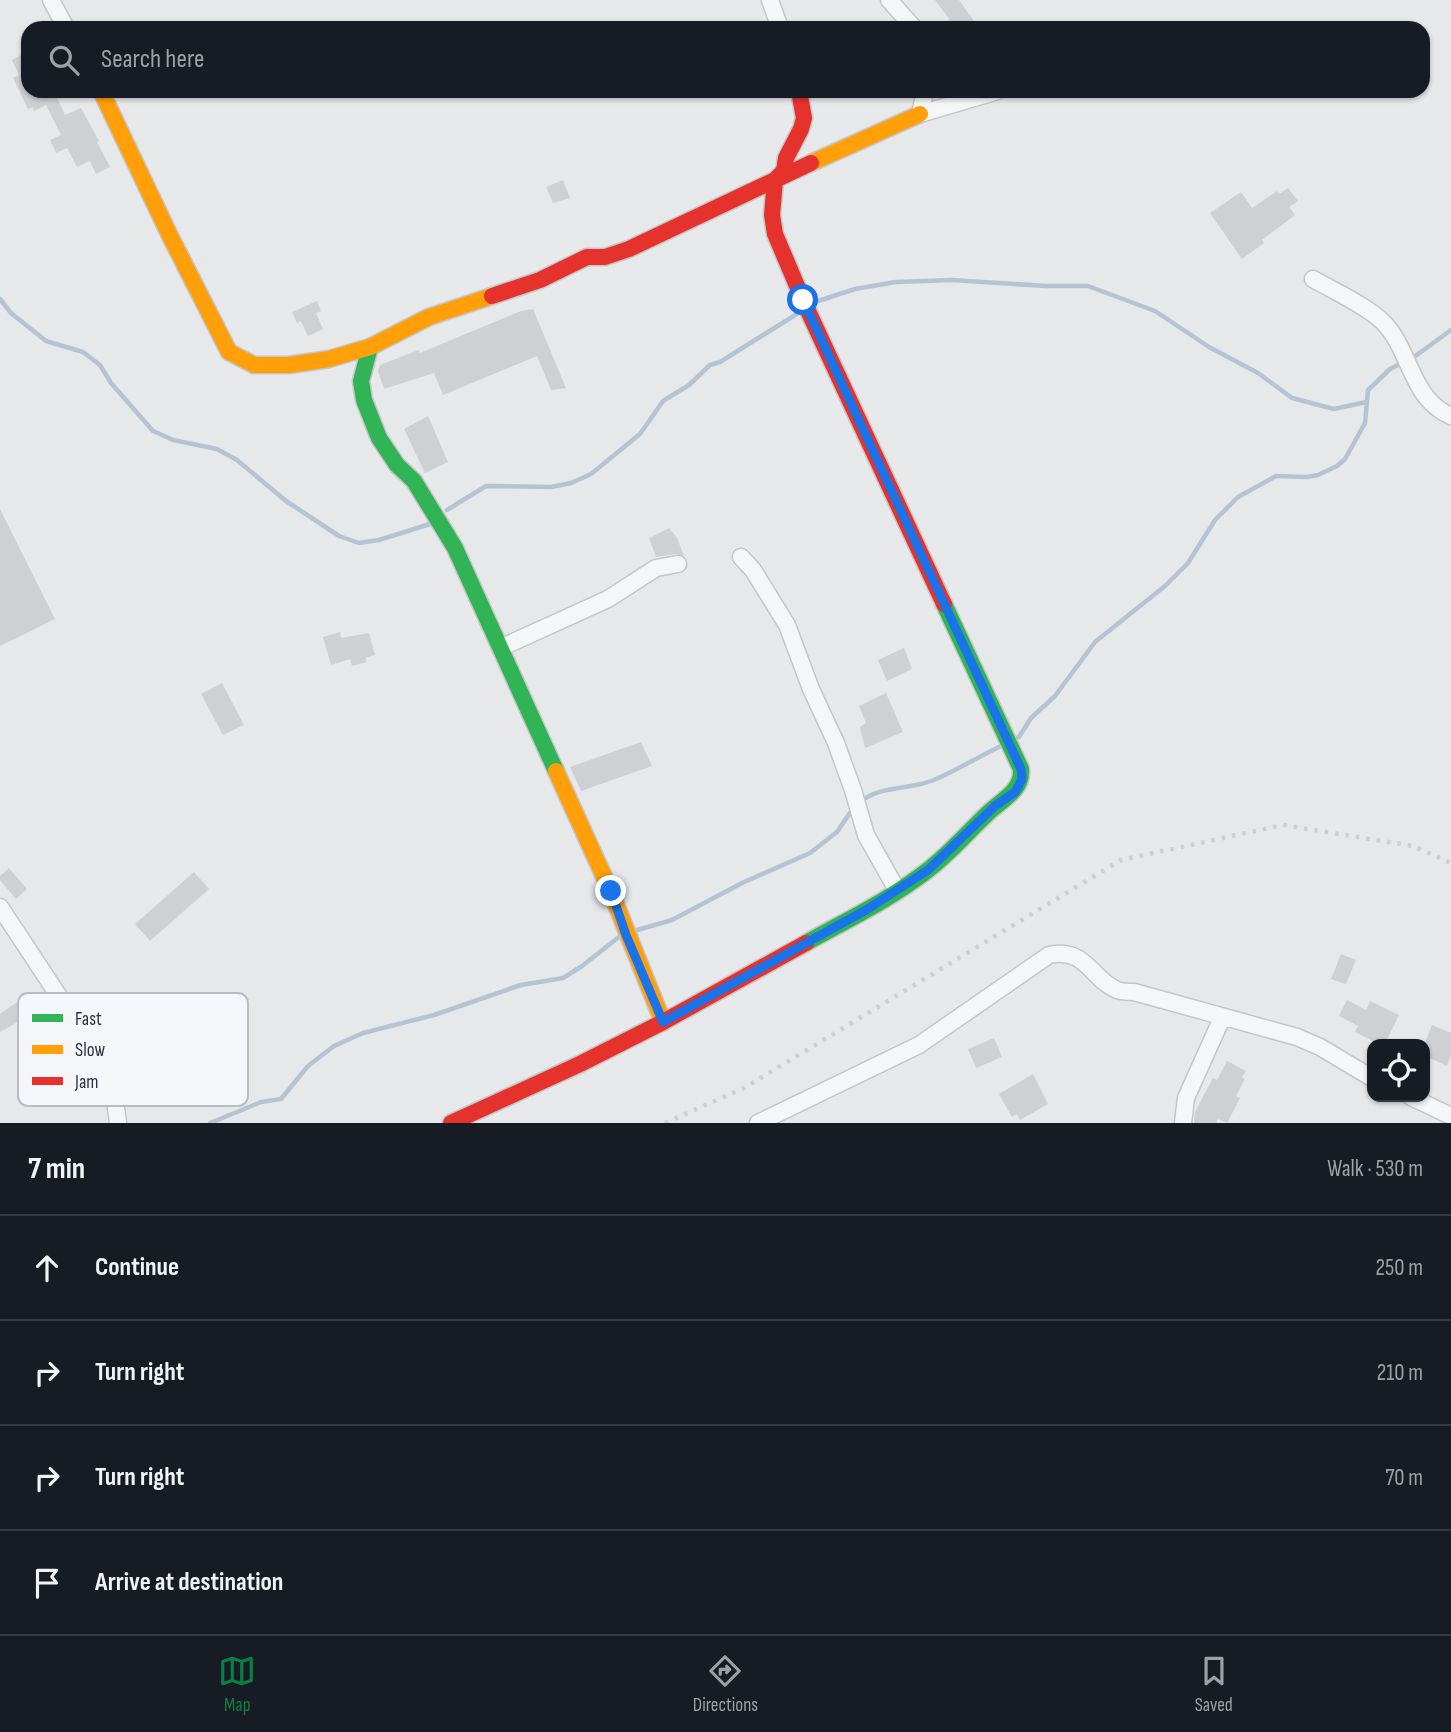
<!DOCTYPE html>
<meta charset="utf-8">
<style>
:root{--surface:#171b24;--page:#20242c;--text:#f1f3f6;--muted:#9ea1a6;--line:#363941;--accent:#0b8043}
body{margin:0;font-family:"Sofia Sans Condensed",sans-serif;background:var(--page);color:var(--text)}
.controls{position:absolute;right:21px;bottom:21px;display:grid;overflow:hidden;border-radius:14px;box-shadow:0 2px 5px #0004}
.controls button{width:63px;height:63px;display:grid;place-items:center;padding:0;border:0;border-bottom:2px solid var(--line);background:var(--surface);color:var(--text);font:35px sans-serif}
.stop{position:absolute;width:21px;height:21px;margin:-16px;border:5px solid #1a73e8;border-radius:50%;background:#fff}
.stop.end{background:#1a73e8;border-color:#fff;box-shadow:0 2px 7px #0008}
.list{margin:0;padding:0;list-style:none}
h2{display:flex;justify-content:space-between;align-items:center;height:91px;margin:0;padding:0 28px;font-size:30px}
h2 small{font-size:23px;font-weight:400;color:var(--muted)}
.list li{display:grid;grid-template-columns:46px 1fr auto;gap:21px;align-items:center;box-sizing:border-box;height:105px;padding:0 28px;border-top:2px solid var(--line)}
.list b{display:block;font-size:26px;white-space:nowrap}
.list em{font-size:23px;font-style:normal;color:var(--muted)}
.icon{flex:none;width:38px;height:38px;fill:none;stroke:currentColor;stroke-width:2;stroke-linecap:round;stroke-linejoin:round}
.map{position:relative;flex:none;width:1451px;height:1123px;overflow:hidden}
.search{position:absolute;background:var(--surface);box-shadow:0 2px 5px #0004;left:21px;right:21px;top:21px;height:77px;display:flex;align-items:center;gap:18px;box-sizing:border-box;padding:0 24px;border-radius:21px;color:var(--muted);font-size:26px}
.sheet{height:511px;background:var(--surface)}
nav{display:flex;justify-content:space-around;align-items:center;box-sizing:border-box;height:98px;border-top:2px solid var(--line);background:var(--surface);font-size:19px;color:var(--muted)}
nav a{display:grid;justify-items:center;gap:4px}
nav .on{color:var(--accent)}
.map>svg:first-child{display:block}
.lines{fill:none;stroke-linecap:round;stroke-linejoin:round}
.stream{stroke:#b4c4d5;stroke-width:4.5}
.building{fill:#ced0d3}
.street-casing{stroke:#c4c6c8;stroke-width:19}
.fast-casing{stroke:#c4c6c8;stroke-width:19}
.slow-casing{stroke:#c4c6c8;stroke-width:19}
.jam-casing{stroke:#c4c6c8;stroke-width:19}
.street{stroke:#f5f6f7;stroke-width:16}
.fast{stroke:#30b455;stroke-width:16}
.slow{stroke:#ff9f0a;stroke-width:16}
.jam{stroke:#e5322d;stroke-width:16}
.rail{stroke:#cecfd2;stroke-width:4.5;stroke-dasharray:3.5 7;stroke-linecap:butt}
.route{stroke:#1a73e8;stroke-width:9}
.key{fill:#f4f6f9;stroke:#b8bcc3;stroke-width:2}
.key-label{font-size:19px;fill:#2b3445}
</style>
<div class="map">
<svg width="1451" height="1123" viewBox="0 0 1451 1123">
<rect width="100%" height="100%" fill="#e6e8ea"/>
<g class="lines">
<!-- stream -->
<path class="stream" d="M0,299L11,313L46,341L83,352L100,365L111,383L153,431L173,440L217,449L237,460L286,501L339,536L359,543L379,540L430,524
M815,302L855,289L896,282L952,280L1045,286H1088L1155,311L1209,347L1258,373L1292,398L1334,409L1366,402
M1410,360L1451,330
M447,510L486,486L551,487L571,483L591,474L640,434L663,401L689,385L710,365L720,362L800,312
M1014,739L1019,737L1031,718L1055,696L1095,642L1165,586L1188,563L1215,520L1238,497L1276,476L1307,477L1318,475L1337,466L1345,459L1365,423L1368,390L1390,369L1402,363
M860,802C881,785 909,790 934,780C957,770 980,756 1003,745
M634,931L672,920L742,883L810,853L837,832L854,807
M210,1123L261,1102L281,1099L308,1066L334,1046L363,1033L434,1015L521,985L563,978L582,966L619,937"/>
</g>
<!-- building -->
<path class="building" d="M935,0H959L979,28H939L950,20Z
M21,55L24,61L28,59V91H54L65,115L81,108L99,141L97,142L110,167L96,174L90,161L77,167L67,148L56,153L50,140L61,135L46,105L34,111L33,107L28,109L13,78L19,75L12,60Z
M563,180L570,198L553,203L546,187Z
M1288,188L1298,201L1289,207L1295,215L1262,240L1264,243L1242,259L1210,213L1241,192L1252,208L1277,191L1279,194Z
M317,301L321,311L316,313L323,329L308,336L301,321L297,323L292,312Z
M533,309L566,388L551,390L537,356L443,395L434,373L384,389L378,371L380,365L419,350L420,353L521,311Z
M428,416L448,462L425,473L404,429Z
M0,509L55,619L0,646Z
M669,528L677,538L684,556L676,554L656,557L649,538Z
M340,632L341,638L369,633L375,655L365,658L367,662L352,666L350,659L331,665L323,637Z
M904,648L912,669L887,681L878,660Z
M222,683L244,725L223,735L201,694Z
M886,693L903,732L865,748L860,727L866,723L859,706Z
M641,742L652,766L581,791L570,767Z
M9,868L27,889L16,899L0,880V876Z
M194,872L209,889L150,941L135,924Z
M1341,954L1356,960L1346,984L1331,979Z
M20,1000L30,1015L0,1032V1014Z
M1347,1000L1366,1010L1370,1001L1399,1015L1385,1044H1379L1355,1032L1358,1026L1339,1016Z
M1432,1025L1451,1033V1055L1447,1066L1425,1056V1043Z
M994,1038L1002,1057L976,1068L968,1049Z
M1227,1061L1246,1071L1242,1077L1245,1079L1236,1096L1240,1098L1227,1123L1218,1119L1216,1123H1194L1195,1112L1213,1078L1217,1080Z
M1033,1074L1048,1104L1020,1120L1017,1114L1012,1117L999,1094Z"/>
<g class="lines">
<!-- street casing -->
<g class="street-casing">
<path id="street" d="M51,0L66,28
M770,0L780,28
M889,0L914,28
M925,91L920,114L998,91
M1313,279C1334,291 1365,305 1382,321C1411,349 1410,399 1451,416
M741,557L753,570L787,625L811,689L836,743L853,790L866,835L897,890
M500,648L608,599L656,568L678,564
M0,907L95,1051L114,1093L118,1123
M1411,1097L1451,1116
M758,1123L919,1045L1049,955C1086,947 1091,979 1117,990C1122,992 1129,992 1134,992L1297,1037L1320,1047L1372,1078
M1183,1123L1186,1098L1222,1018"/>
</g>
<!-- fast casing -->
<g class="fast-casing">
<path id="fast" d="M370,347L361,381L364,400L379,438L397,465L414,481L455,548L556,771
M806,943C847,920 891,899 928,870C949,854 968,832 987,814C1001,800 1023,791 1021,769L944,604"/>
</g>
<!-- slow casing -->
<g class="slow-casing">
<path id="slow" d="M101,91L170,236L229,352L254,365H289L329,359L370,347L429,317L492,296
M811,163L920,114
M556,771L611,892L663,1022"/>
</g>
<!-- jam casing -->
<g class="jam-casing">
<path id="jam" d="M811,163L775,180L772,215L775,234L803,300L944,604
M492,296L540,280L587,257H605L629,249L775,180L784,171L786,158L801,129L804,118L799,91
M451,1123L580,1064L663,1022L806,943"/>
</g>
<!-- street -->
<use href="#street" class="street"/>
<!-- fast -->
<use href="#fast" class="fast"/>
<!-- slow -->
<use href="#slow" class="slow"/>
<!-- jam -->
<use href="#jam" class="jam"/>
<!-- rail -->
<path class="rail" d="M665,1123L744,1088L1121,860L1283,825L1413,846L1451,863"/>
</g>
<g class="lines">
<!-- route -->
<path class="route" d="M611,891L626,935L663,1022L866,910L928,870L995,806L1015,792L1022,779L1021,769L803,300"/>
</g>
<!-- legend -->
<rect x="18" y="993" width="230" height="113" rx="10" class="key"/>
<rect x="32" y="1014" width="31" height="8" fill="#30b455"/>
<rect x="32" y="1045" width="31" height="9" fill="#ff9f0a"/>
<rect x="32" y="1077" width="31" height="8" fill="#e5322d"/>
<g class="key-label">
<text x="75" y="1025">Fast</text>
<text x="75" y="1056">Slow</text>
<text x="75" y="1088">Jam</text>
</g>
</svg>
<div class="controls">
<button><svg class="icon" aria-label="locate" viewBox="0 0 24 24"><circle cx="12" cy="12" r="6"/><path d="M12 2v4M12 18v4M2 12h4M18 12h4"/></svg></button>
</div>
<div class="stop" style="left:803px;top:300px"></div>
<div class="stop end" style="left:611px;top:891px"></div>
<div class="search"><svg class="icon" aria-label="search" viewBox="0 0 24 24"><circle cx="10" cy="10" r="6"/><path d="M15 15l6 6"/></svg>Search here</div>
</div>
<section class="sheet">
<h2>7 min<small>Walk · 530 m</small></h2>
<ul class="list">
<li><svg class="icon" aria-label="ahead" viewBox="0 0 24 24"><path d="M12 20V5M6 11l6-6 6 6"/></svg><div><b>Continue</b></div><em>250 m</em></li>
<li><svg class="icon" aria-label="right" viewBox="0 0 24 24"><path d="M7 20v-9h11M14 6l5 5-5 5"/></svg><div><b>Turn right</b></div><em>210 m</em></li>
<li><svg class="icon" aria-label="right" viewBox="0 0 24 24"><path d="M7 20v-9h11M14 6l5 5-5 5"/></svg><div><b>Turn right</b></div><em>70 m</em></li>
<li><svg class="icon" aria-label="arrive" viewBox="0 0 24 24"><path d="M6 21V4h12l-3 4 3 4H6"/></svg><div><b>Arrive at destination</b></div></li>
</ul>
</section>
<nav>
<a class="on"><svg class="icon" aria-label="map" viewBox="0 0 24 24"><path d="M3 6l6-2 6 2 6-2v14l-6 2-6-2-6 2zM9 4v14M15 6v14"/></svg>Map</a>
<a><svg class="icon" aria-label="directions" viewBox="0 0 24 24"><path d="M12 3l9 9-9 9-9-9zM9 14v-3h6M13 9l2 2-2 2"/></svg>Directions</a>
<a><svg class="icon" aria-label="saved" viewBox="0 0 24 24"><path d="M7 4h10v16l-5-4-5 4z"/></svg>Saved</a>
</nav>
